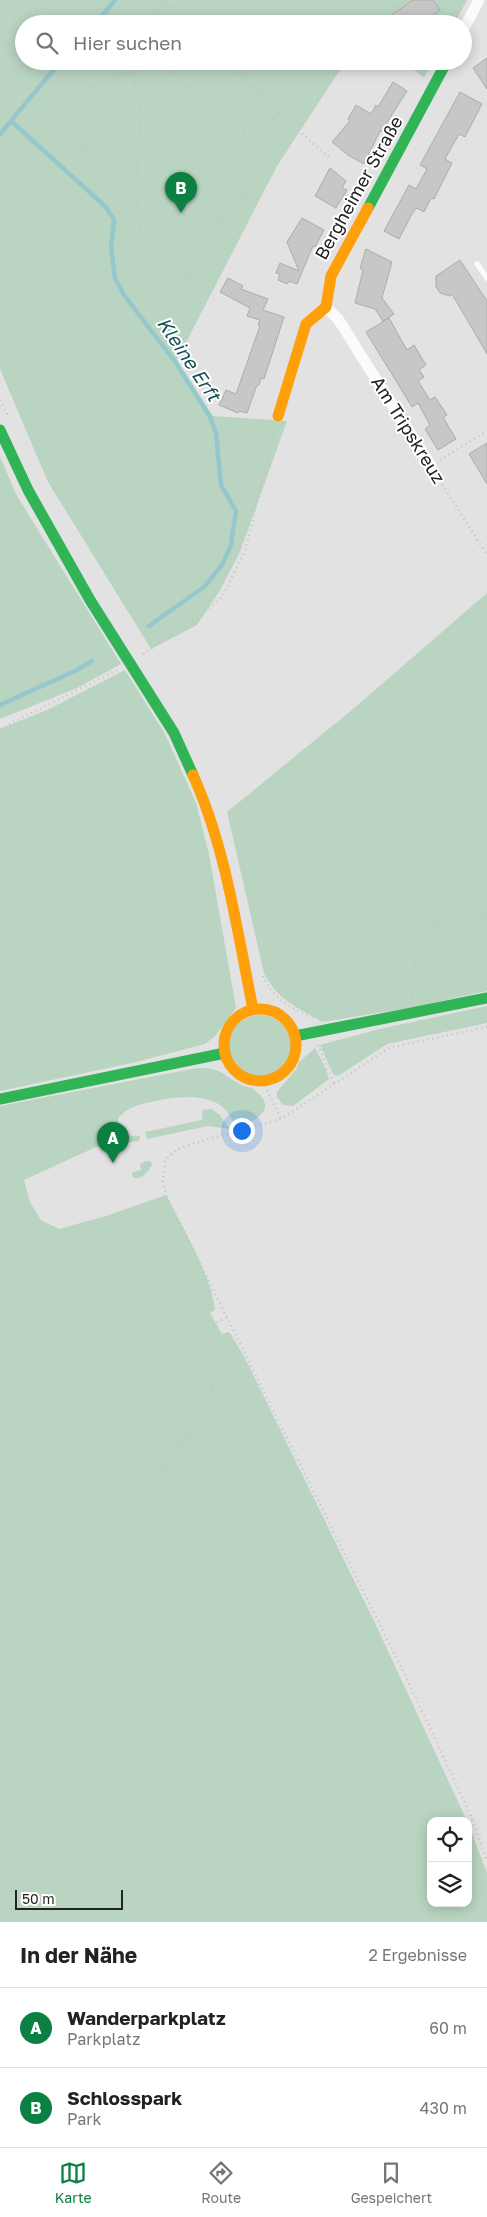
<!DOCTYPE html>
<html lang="de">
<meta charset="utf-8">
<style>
:root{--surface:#fff;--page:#f2f2f2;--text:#222;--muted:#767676;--line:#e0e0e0;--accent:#0b8043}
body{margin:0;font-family:"Golos Text",sans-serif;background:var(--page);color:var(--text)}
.controls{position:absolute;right:15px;bottom:15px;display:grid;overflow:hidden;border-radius:10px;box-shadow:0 2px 12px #0003}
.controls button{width:45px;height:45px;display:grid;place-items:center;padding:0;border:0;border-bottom:1px solid var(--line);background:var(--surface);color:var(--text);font:25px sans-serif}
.scale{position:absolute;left:15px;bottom:12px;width:108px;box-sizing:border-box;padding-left:5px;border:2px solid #232324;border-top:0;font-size:14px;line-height:18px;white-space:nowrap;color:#232324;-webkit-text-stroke:4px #fff;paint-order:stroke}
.you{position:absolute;left:241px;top:1130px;width:18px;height:18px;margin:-12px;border:4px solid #fff;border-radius:50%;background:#1a73e8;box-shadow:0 0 0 8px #1a73e833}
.badge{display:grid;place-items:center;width:32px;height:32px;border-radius:50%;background:var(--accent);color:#fff;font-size:16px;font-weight:700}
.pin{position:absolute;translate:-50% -41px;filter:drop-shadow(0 1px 2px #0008)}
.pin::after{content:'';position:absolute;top:26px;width:18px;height:15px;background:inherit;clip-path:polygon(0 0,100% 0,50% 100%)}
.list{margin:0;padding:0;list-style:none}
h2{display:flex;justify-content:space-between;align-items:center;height:65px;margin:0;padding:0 20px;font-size:21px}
h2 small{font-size:16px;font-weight:400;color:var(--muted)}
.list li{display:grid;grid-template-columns:32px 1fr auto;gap:15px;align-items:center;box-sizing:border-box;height:80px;padding:0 20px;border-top:1px solid var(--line)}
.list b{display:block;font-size:19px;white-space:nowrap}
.list p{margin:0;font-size:16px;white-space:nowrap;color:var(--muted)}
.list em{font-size:16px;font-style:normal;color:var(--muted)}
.icon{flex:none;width:28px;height:28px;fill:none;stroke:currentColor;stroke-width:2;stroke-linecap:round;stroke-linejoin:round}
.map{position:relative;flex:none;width:487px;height:1922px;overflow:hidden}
.search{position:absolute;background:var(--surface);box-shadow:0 2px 12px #0003;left:15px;right:15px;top:15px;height:55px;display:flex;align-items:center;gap:12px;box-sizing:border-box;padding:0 18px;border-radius:28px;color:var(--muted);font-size:19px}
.sheet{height:225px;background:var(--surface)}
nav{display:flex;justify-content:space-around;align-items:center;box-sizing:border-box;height:70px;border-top:1px solid var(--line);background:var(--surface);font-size:14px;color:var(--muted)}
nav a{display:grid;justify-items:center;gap:2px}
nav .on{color:var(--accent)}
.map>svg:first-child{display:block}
.green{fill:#b9d4c1}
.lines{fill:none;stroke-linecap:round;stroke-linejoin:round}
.stream{stroke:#96c7cc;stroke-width:4.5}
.building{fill:#c7c7c8;stroke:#acacad}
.path{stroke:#c2c2c3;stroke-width:2.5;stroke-dasharray:1 4;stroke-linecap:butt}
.lane{stroke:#fbfbfb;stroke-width:5.5}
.street{stroke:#fbfbfb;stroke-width:11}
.fast{stroke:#30b455;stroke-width:11}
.slow{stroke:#ff9f0a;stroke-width:11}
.labels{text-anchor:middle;stroke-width:4;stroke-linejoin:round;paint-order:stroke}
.street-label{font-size:18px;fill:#232324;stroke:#fff}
.water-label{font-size:19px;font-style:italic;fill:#145156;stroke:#fff}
</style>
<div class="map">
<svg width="487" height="1922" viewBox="0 0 487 1922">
<rect width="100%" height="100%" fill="#e2e2e3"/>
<!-- green -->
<path class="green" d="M0,0H467L454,24H24V61H350L340,70L277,166L177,360L213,416L287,421L240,552L219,592L197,625L151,649L48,482L0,369Z
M403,61H433L424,78Z
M0,457L17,496L121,664L77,688L0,719Z
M487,593V991L408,1008L322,1022C296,1006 279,1002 264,973L227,812L353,709Z
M125,670L165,734L196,803L209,854L236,1008L215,1036L205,1044L136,1062L0,1091V729L49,709Z
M487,1006V1023L387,1044L338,1076L333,1074L320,1045L380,1029Z
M229 1046a31 31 0 1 1 62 0a31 31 0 1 1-62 0Z
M315,1048L326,1069L329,1079L293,1106L283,1105L277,1097V1092L297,1068L299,1062Z
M197,1068C224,1068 220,1074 240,1084C244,1087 250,1086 254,1090C280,1109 255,1121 237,1128C233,1121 228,1111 221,1106C203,1090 154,1099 133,1107C128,1109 122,1114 118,1118L119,1135L140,1136L139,1141L96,1147L24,1180L30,1202L41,1220L59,1229L106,1216L166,1195C182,1226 212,1277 215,1310L210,1313L222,1334L228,1332L231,1334L248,1364L374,1621L467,1821H431V1903H468V1823L487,1873V1922H0V1106Z
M211,1109L220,1115L230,1129L208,1126L147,1139L145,1132L202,1120L203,1110Z
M145,1161H150L152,1164C149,1172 143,1179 134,1178L132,1176L133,1172L141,1170L140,1164Z"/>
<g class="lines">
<!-- stream -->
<path class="stream" d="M95,24L115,0
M11,121L106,207L114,220L111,246L115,278L124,295L176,363L210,417L216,433L221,485L236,511L231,545L222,565L205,586L149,626
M0,134L61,61
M0,705L77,670L92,661"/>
</g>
<!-- building -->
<path class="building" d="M413,0H433L440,10L420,24H379Z
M487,58V89L473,68Z
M393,82L407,91L381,132L380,131L364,164L348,155L332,142L350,121L348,119L356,105L371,114L376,105L378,107Z
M460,92L482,104L465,137L459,134L445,159L452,163L434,199L431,198L424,212L417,208L413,212L399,239L384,231L409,185L416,189L427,169L420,165Z
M330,168L346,181L342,188L347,190L336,208L315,196Z
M302,218L324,230L315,247L313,246L297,284L289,281L287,284L278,280L280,274L276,273L280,263L299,271L287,242Z
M366,249L392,262L382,298L394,314L383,321L375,309L355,303L363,270L360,268Z
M460,260L487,301V354L452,294L450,296L440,293L436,287V276Z
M228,278L243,286L241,289L268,299L263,310L284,317L264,379L261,378L259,385H257L247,413L239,411L238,413L219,405L226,390L236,394L260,326L258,325L260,320L247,316L250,308L220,292Z
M389,318L407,350L414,345L426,365L419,370L424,377L418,381L430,400L435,397L447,415L443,417L456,439L438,450L425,429L430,425L418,403L412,407L366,332Z
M487,443V484L469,454Z"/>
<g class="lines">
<!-- path -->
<path class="path" d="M161,0L187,24
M391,11L406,0
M142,24L165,0
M132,61C131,80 139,96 140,114C142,162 124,215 154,258C159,265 170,271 177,277L192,275C198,261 202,244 210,232C214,225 221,220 226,215C258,183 266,174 242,132L279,114L262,94L227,61
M279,114L329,157
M135,195C101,157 23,122 106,82C113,78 153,65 159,67C183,75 193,96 210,111C219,119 232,125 242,132
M0,400L8,416
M440,460L487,431
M437,476L487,555
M143,654L195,620L222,597L245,551L275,429
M0,729L117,670
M263,976C272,998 290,1007 310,1017
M411,998L415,962L437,924
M312,1017C326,990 344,966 359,940L487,914
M487,1027L389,1048L281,1119L188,1145L176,1150L165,1160L163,1182L166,1195L406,1677L470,1814L487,1861
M318,1045L334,1083
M263,1081L281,1119
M0,1605L155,1477L198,1421L209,1399L214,1377L210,1337L216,1323L227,1317"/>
<!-- lane -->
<path class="lane" d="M477,264L487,278"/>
<!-- street -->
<path class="street" d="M463,30L479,0
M326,307L338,319L431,466"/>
<!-- fast -->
<path class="fast" d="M368,208L447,61
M0,430L28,490L90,600L174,733L193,775
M295,1036L487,998
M0,1099L225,1053"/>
<!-- slow -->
<path class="slow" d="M278,416L306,324L326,307L331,276L368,208
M193,775C226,848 237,931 253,1009
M224 1045a36 36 0 1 1 72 0a36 36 0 1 1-72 0Z"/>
</g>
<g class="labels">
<!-- street labels -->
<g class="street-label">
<text transform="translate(359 188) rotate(-61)" y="6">Bergheimer Straße</text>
<text transform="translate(408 430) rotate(58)" y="6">Am Tripskreuz</text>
</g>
<!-- water labels -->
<g class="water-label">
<text transform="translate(189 359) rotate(56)" y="7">Kleine Erft</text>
</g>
</g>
</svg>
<div class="controls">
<button><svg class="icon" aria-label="locate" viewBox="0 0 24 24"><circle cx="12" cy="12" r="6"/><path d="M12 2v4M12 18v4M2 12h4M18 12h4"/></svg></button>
<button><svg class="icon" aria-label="layers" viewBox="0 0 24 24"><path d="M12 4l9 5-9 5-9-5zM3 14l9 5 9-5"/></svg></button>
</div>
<div class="scale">50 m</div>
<div class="you"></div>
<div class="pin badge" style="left:113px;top:1163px">A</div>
<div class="pin badge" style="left:181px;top:213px">B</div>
<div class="search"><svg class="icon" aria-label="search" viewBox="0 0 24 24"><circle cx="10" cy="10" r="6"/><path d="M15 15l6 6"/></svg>Hier suchen</div>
</div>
<section class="sheet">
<h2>In der Nähe<small>2 Ergebnisse</small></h2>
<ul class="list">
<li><span class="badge">A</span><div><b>Wanderparkplatz</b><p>Parkplatz</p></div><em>60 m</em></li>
<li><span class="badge">B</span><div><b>Schlosspark</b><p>Park</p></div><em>430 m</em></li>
</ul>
</section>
<nav>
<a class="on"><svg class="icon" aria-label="map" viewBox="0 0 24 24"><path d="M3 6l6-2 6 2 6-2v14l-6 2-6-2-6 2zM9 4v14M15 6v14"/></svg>Karte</a>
<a><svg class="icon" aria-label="directions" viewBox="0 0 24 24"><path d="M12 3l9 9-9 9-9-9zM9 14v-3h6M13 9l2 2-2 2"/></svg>Route</a>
<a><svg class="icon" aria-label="saved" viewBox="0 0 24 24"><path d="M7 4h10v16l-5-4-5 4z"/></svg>Gespeichert</a>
</nav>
